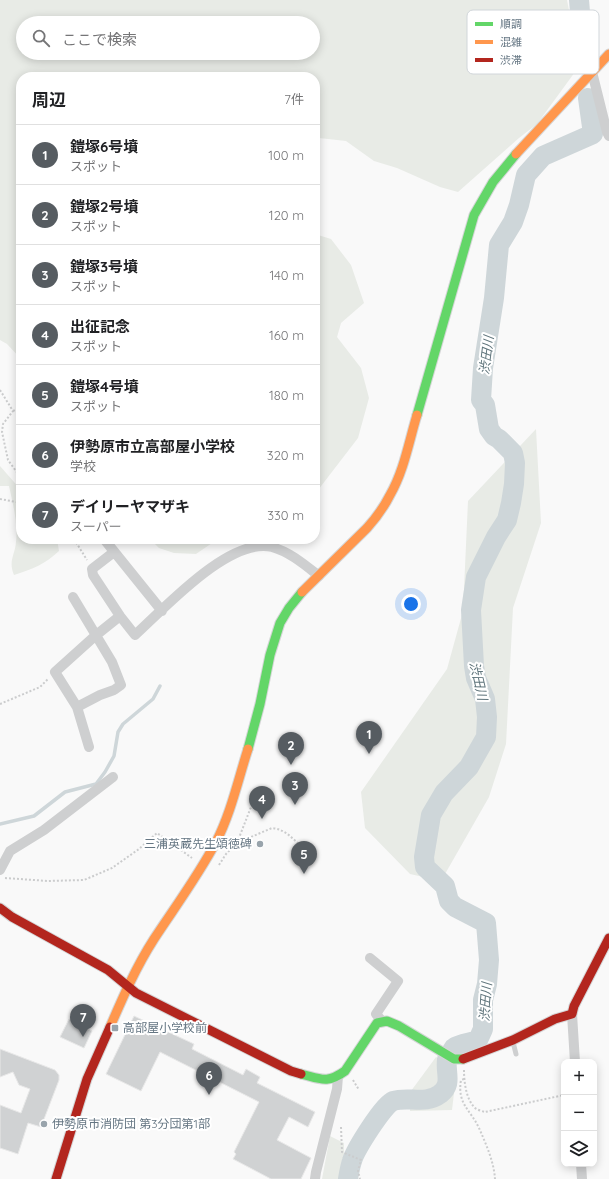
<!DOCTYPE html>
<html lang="ja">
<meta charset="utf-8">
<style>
:root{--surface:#fff;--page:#f6f6f6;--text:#202124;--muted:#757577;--line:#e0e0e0;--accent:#565c61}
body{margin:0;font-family:Quicksand,"Noto Sans JP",sans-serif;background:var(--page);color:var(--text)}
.controls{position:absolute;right:12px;bottom:12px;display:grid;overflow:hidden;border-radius:8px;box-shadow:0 2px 10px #0003}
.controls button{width:36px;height:36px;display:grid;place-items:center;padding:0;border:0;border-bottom:1px solid var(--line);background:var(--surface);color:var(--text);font:20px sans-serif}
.you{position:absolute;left:411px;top:604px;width:14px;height:14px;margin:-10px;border:3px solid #fff;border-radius:50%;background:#1a73e8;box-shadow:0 0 0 6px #1a73e833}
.badge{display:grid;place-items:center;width:26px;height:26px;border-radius:50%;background:var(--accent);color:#fff;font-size:13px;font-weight:700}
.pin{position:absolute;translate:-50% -33px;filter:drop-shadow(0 1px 2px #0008)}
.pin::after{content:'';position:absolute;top:21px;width:14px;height:12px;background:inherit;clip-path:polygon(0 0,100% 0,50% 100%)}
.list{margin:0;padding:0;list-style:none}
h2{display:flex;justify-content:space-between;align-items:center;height:52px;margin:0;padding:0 16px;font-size:17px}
h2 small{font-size:13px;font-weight:400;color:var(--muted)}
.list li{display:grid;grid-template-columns:26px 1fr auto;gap:12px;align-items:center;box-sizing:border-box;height:60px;padding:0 16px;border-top:1px solid var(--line)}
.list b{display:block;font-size:15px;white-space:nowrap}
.list p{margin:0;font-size:13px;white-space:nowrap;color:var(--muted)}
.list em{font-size:13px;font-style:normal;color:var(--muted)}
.icon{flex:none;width:22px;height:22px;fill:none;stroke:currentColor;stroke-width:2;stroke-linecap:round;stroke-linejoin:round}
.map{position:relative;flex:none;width:609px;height:1179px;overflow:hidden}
.search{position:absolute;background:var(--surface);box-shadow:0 2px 10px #0003;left:16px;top:16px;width:304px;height:44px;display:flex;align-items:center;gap:10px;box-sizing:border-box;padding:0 14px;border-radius:22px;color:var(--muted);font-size:15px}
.panel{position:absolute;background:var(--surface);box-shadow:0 2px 10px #0003;left:16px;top:72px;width:304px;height:472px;border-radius:16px}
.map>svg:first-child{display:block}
.green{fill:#e8ebe6;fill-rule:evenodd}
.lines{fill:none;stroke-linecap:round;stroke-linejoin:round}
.stream{stroke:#ced6d9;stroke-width:3.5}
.river{stroke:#ced6d9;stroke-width:20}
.building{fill:#d0d2d3;stroke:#e8e8e8}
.fast-casing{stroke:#d5d6d7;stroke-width:11}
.slow-casing{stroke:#d5d6d7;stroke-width:11}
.jam-casing{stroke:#d5d6d7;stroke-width:11}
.path{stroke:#cbcccd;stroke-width:2;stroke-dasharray:2 2;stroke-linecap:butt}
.lane{stroke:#cecfd0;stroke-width:5}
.street{stroke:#cecfd0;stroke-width:10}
.fast{stroke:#63d668;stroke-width:9}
.slow{stroke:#ff974d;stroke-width:9}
.jam{stroke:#b3261e;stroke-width:9}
.poi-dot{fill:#99a4ac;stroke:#fff;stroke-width:1.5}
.labels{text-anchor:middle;stroke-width:4;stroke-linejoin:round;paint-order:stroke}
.poi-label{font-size:12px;fill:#657683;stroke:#fff;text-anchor:start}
.water-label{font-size:13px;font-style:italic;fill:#60757c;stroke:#fff}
.key{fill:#fff;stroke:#d1d6da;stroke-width:1}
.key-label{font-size:11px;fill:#657683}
</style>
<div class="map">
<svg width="609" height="1179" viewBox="0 0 609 1179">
<rect width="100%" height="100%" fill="#f9f9f9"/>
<!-- green -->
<path class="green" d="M0,0H567L576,46L575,72L537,124L519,138L458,192L440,187L397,168L374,161L346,141L319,138L315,140V77H21V359L7,344L0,340ZM23,23H313V53H23Z
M318,235L331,239L351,265L364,303L341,323L337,337L361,368L369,398L358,438L315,494V238Z
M536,429L541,523L513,608L506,744L489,797L441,881L410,874L365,828L361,792L447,669L463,611L468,501Z
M0,466L21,490V539H57L59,551C45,564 33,569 14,575C8,561 15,555 16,542C18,523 13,504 9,486H0Z
M150,539H218L196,554L174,553L159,548Z
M436,1057L457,1068L452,1110L410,1111L411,1091Z
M330,1136L344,1143V1159L341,1179H322Z"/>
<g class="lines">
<!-- stream -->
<path class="stream" d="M0,824L34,816L65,792L96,784L105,772L114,756L118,732L123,724L153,699L160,686"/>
<!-- river -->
<path class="river" d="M579,0L584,60
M348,1179C349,1173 350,1167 352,1161C355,1150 384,1104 393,1101C409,1096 425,1105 440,1094C453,1084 445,1073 447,1060C447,1057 450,1054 451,1052C453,1050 453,1048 455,1047C459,1044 473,1042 478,1040L483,1029V1000L487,984L489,960L486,923L455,907L449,901L445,886L425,867L424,857L431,815L444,793L469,767L486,737L487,717L485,699L476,678L474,666L471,610L476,577L496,537L507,520L511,503L514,484L515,463L513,453L499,439L494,436L489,429L485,405L481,400L483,368L494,298L499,245L513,222L519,205L526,175L543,156L593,134L588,98"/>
</g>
<!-- building -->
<path class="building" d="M134,1016L194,1044L192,1049L243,1075L246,1069L260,1077L257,1083L315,1112L308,1127L289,1117L277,1140L311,1158L301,1179H271L233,1159L236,1154L234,1152L259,1102L160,1052L141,1091L106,1074Z
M69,1019L92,1031L84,1048L60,1037Z
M0,1049L55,1070L59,1075V1080L41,1127L28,1123L18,1154L0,1148V1105L21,1113L30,1089L19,1085L13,1072L0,1077Z"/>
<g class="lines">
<!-- fast casing -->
<g class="fast-casing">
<path id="fast" d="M417,415L474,215L493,182L516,154
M248,749L260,704L270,655L280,623L289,608L302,592
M301,1074C321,1079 327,1084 345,1071L377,1023L387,1021L399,1026L454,1059H463"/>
</g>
<!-- slow casing -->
<g class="slow-casing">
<path id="slow" d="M516,154L609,54
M302,592L367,528C376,518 384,507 390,495C404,471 409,441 417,415
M110,1027C123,997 136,967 154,939C175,907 198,876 216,842C231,813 238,780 248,749"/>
</g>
<!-- jam casing -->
<g class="jam-casing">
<path id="jam" d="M0,908L12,917L108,970L136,993L291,1071L301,1074
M463,1059L513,1040L555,1019L572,1014L574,1006L609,938
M56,1179L87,1079L110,1027"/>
</g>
<!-- path -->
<path class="path" d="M0,390L13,411L3,424L2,432L8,460L21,478
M13,411L21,407
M0,499L16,502L21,505
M70,539L76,542
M74,539L87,560
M0,704L40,687L48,679
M237,843L251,807
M219,865L226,854L237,843L272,828C285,829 293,839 302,847
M5,878L48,881L84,880L112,868L139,849L157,833L192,858
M464,1070C464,1082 466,1098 474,1107C477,1110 482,1111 485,1112L564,1095
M464,1079L461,1080C457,1104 470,1109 479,1128C486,1144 494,1162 495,1179
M353,1080L359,1090
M341,1127L342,1152L361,1160L358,1171L360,1179"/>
<!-- lane -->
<path class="lane" d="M513,1042L516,1054"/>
<!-- street -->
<path class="street" d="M592,72L607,132L609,136
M104,539L162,611
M114,552L92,569L93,575L120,616L135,635C165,608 229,537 272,547C290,552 305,565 319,576
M73,597L112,662L121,685L114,690L100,695L77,707
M89,747L77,707L55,672L95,636L120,616
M0,870L10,851L44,830L113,777
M370,958L398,981L376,1014L382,1021
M572,1014L575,1062
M581,1164L582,1179
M315,1179L316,1172L337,1089L338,1076"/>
<!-- fast -->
<use href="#fast" class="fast"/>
<!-- slow -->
<use href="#slow" class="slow"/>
<!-- jam -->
<use href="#jam" class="jam"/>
</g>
<!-- markers -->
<g class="poi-dot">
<circle cx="260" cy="844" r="4"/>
<rect x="111" y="1024" width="8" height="8" rx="2"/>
<circle cx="44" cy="1124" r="4"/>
</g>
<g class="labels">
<!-- poi labels -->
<g class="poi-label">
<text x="252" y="848" text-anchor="end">三浦英蔵先生頌徳碑</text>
<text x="123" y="1032">高部屋小学校前</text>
<text x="52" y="1128">伊勢原市消防団 第3分団第1部</text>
</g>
<!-- water labels -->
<g class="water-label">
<text transform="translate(486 355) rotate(-83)" y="5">渋田川</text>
<text transform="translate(479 681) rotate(77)" y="5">渋田川</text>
<text transform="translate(485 1002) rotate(-86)" y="5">渋田川</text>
</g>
</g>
<!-- legend -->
<rect x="467" y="10" width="132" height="64" rx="6" class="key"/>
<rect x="475" y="22" width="18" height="4" fill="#63d668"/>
<rect x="475" y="40" width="18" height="4" fill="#ff974d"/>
<rect x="475" y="58" width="18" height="4" fill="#b3261e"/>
<g class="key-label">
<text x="500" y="28">順調</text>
<text x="500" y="46">混雑</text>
<text x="500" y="64">渋滞</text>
</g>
</svg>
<div class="controls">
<button>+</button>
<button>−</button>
<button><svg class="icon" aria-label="layers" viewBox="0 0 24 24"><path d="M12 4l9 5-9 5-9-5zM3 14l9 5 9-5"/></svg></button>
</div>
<div class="you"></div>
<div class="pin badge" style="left:369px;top:754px">1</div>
<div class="pin badge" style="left:291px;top:765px">2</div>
<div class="pin badge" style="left:295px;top:805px">3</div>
<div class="pin badge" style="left:262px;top:819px">4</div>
<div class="pin badge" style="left:304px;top:874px">5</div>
<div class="pin badge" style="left:209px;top:1095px">6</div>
<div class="pin badge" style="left:83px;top:1037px">7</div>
<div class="search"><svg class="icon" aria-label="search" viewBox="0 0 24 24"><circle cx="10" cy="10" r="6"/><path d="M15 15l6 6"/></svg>ここで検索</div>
<section class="panel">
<h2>周辺<small>7件</small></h2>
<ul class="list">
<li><span class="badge">1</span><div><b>鎧塚6号墳</b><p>スポット</p></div><em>100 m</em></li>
<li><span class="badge">2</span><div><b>鎧塚2号墳</b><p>スポット</p></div><em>120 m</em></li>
<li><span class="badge">3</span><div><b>鎧塚3号墳</b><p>スポット</p></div><em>140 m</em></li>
<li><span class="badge">4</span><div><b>出征記念</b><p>スポット</p></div><em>160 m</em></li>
<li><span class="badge">5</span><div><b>鎧塚4号墳</b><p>スポット</p></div><em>180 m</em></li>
<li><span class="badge">6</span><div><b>伊勢原市立高部屋小学校</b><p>学校</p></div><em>320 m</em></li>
<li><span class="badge">7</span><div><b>デイリーヤマザキ</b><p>スーパー</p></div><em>330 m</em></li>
</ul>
</section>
</div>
